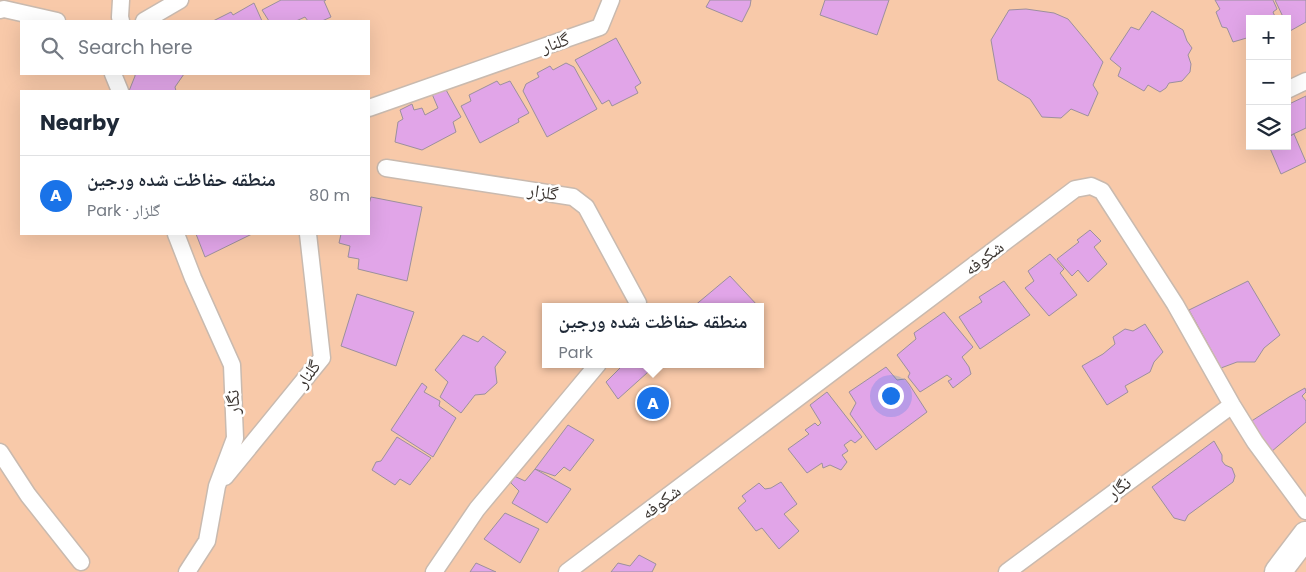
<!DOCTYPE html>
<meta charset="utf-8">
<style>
:root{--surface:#fff;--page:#f2f2f3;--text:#1f2937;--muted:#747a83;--line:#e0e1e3;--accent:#1a73e8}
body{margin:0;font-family:Poppins,"Noto Naskh Arabic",sans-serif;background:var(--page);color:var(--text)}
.controls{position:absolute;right:15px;top:15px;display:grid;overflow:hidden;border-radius:0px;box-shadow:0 5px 20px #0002}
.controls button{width:45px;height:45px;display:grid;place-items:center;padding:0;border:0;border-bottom:1px solid var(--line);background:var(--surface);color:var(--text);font:25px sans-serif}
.you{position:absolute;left:890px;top:395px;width:18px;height:18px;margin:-12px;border:4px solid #fff;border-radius:50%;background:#1a73e8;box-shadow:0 0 0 8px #1a73e833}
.badge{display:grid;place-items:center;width:32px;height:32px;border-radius:50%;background:var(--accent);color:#fff;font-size:16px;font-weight:700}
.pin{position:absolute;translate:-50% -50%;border:2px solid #fff;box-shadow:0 1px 5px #0006}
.popup{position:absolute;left:542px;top:303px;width:222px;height:65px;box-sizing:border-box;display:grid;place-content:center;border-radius:0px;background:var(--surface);filter:drop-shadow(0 1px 4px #0005);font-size:16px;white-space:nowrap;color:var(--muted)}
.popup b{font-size:19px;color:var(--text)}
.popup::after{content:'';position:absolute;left:50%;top:100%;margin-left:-10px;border:10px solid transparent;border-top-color:var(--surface)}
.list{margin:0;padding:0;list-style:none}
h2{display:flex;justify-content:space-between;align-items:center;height:65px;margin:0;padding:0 20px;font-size:21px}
h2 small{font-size:16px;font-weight:400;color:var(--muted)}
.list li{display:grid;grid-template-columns:32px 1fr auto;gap:15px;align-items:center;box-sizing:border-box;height:80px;padding:0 20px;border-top:1px solid var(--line)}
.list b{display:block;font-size:19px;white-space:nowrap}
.list p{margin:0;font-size:16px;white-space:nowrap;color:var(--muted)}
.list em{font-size:16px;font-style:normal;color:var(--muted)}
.icon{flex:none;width:28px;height:28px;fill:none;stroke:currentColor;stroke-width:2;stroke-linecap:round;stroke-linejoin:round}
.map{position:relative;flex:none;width:1306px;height:572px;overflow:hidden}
.search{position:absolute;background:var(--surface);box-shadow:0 5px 20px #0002;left:20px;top:20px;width:350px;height:55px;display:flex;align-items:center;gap:12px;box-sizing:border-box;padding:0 18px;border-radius:0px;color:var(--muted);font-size:19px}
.panel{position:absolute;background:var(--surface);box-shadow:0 5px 20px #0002;left:20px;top:90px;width:350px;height:145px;border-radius:0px}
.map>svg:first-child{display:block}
.green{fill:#f8c9a9;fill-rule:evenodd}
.building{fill:#e1a5e8;stroke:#9c909d}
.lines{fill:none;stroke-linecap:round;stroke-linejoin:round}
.minor-casing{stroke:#c9baaf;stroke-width:19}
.primary-casing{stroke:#c9baaf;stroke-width:29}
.minor{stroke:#fff;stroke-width:16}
.primary{stroke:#fff;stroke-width:26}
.labels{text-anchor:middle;stroke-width:5;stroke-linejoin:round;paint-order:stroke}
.street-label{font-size:18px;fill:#3c3632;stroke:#fff}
</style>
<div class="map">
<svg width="1306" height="572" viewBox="0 0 1306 572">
<rect width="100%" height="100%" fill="#feeee3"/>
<!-- green -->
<path class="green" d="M0,0H1306V572H0ZM1250,19H1287V146H1250ZM21,21H369V74H21ZM21,91H369V234H21ZM546,307H760V364H546Z"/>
<!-- building -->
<path class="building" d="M281,0H326L324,1L331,17L322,21H308L305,17L296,21H269L262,10Z
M710,0H751L750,6L742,22L706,7Z
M825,0H889L877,35L820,15Z
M1215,0H1273L1277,9L1273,12L1276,19H1250V37L1233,42L1227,28L1222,27L1216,12L1220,9Z
M1275,0H1306V22L1290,31L1287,25V19H1284Z
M254,3L262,21H213L231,12L233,15Z
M1026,9L1054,13L1068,19L1088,43L1103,62L1093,85L1098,93L1088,116L1071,109L1061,118L1042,117L1030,99L998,80L991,40L1009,10Z
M1152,11L1183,30L1187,41L1192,48L1188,55L1191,64L1190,72L1182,81L1169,83L1166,88L1160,92L1148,85L1144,91L1118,76L1121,68L1110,59L1131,27L1139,30Z
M616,38L641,83L635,87L638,93L612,106L609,100L602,104L575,60Z
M566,63L574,67L597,109L547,137L523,91L526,84L539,77L537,73L550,66L553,70Z
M135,74H184L175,87L176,91H129L135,76Z
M497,81L500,85L510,81L529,113L518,119L519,122L480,143L461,106L471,101L469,95Z
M445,88L461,117L453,122L456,132L422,150L395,142L398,122L403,119L400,110L412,104L414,110L422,108L425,115L438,108L432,94Z
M1306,96V128L1287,137V105Z
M1294,134L1306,162L1281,174L1269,146H1287V138Z
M371,197L422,207L407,281L358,269L359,259L348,257L350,246L339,243L341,234H369V204Z
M1090,230L1101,241L1094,247L1107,264L1088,282L1078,270L1072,276L1057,259L1079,242L1077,240Z
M196,234H252L205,257Z
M1050,254L1064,269L1060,273L1077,295L1049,316L1025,288L1034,281L1028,271Z
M730,276L758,306L693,307Z
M1004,281L1030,315L980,349L959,317L982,302L979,297Z
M1248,281L1280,335L1264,348L1255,362H1237L1221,368L1189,310Z
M357,294L414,312L396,366L341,346Z
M944,312L973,347L962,357L969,367L971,374L953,388L948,381L952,379L947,375L920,392L908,377L910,373L897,355L916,339L914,333Z
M1145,324L1163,352L1154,362L1150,372L1125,386L1128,392L1107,405L1082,366L1103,354L1115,344L1113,337L1125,329L1133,331Z
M463,335L478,342L483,336L506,352L495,367L497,383L485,394L475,395L461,413L440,397L448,382L435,370Z
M624,364H657L618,399L606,382Z
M886,367L897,380L905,379L909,384L927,412L876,450L850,414L856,403L849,392Z
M422,383L427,387L424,392L440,401L439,406L456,418L433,457L391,430Z
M1305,388L1306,392L1302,396L1306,401V422L1271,452L1250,422L1289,397Z
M827,392L862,437L855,443L851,440L844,445L848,451L842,455L847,462L841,470L830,465L823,468L822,463L807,473L788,449L809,434L805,430L815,423L818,426L821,423L810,405Z
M568,425L594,440L570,471L564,467L555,476L535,469Z
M397,437L431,458L410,485L400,479L395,485L372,470L376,462L381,461Z
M1214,441L1222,455V461L1225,465L1232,468L1235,476L1233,482L1188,515L1185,521L1174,518L1152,487Z
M535,469L571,489L547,523L512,503L519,491L511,483L514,476L525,481Z
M781,482L797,504L784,514L799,531L779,549L762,528L756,531L738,508L746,501L742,496L759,483L765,489L771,488Z
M505,513L539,529L520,563L484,539Z
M639,555L656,564L652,572H611L618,563L630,566Z
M476,563L496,572H470Z"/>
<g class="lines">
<!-- minor casing -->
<g class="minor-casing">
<path id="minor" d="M121,0L120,17L121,21
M0,10L4,9L57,21
M144,21L180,0
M113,74L120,91
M1287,90L1306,81
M369,108L600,27L611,0
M386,168L573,197L586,207L638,303L637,307
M176,234L193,278L232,365L235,438L217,486L207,541L187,572
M0,452L28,495L81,562
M225,477L322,358L308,234
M434,572L477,509L598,364
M567,572L1075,189L1091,186L1102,191L1175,304L1232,405L1255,442L1306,511
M1007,572L1232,405"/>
</g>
<!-- primary casing -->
<g class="primary-casing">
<path id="primary" d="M1278,572L1306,535"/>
</g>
<!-- minor -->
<use href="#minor" class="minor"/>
<!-- primary -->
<use href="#primary" class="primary"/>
</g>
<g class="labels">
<!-- street labels -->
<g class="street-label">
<text transform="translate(555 43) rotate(-19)" y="6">گلنار</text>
<text transform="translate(543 192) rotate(9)" y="6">گلزار</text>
<text transform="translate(984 258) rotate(-37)" y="6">شکوفه</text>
<text transform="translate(308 374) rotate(-54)" y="6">گلنار</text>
<text transform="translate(233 402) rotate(-92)" y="6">نگار</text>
<text transform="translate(1119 488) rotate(-37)" y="6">نگار</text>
<text transform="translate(661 502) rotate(-37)" y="6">شکوفه</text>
</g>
</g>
</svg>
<div class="controls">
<button>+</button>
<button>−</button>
<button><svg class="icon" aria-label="layers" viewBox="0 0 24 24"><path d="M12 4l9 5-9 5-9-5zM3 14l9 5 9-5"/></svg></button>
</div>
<div class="you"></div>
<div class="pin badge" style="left:653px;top:403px">A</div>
<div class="popup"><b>منطقه حفاظت شده ورجین</b>Park</div>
<div class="search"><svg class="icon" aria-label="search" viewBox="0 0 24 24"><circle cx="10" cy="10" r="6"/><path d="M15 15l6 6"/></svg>Search here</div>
<section class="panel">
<h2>Nearby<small></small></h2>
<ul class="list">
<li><span class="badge">A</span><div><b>منطقه حفاظت شده ورجین</b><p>Park · گلزار</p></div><em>80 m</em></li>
</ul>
</section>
</div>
